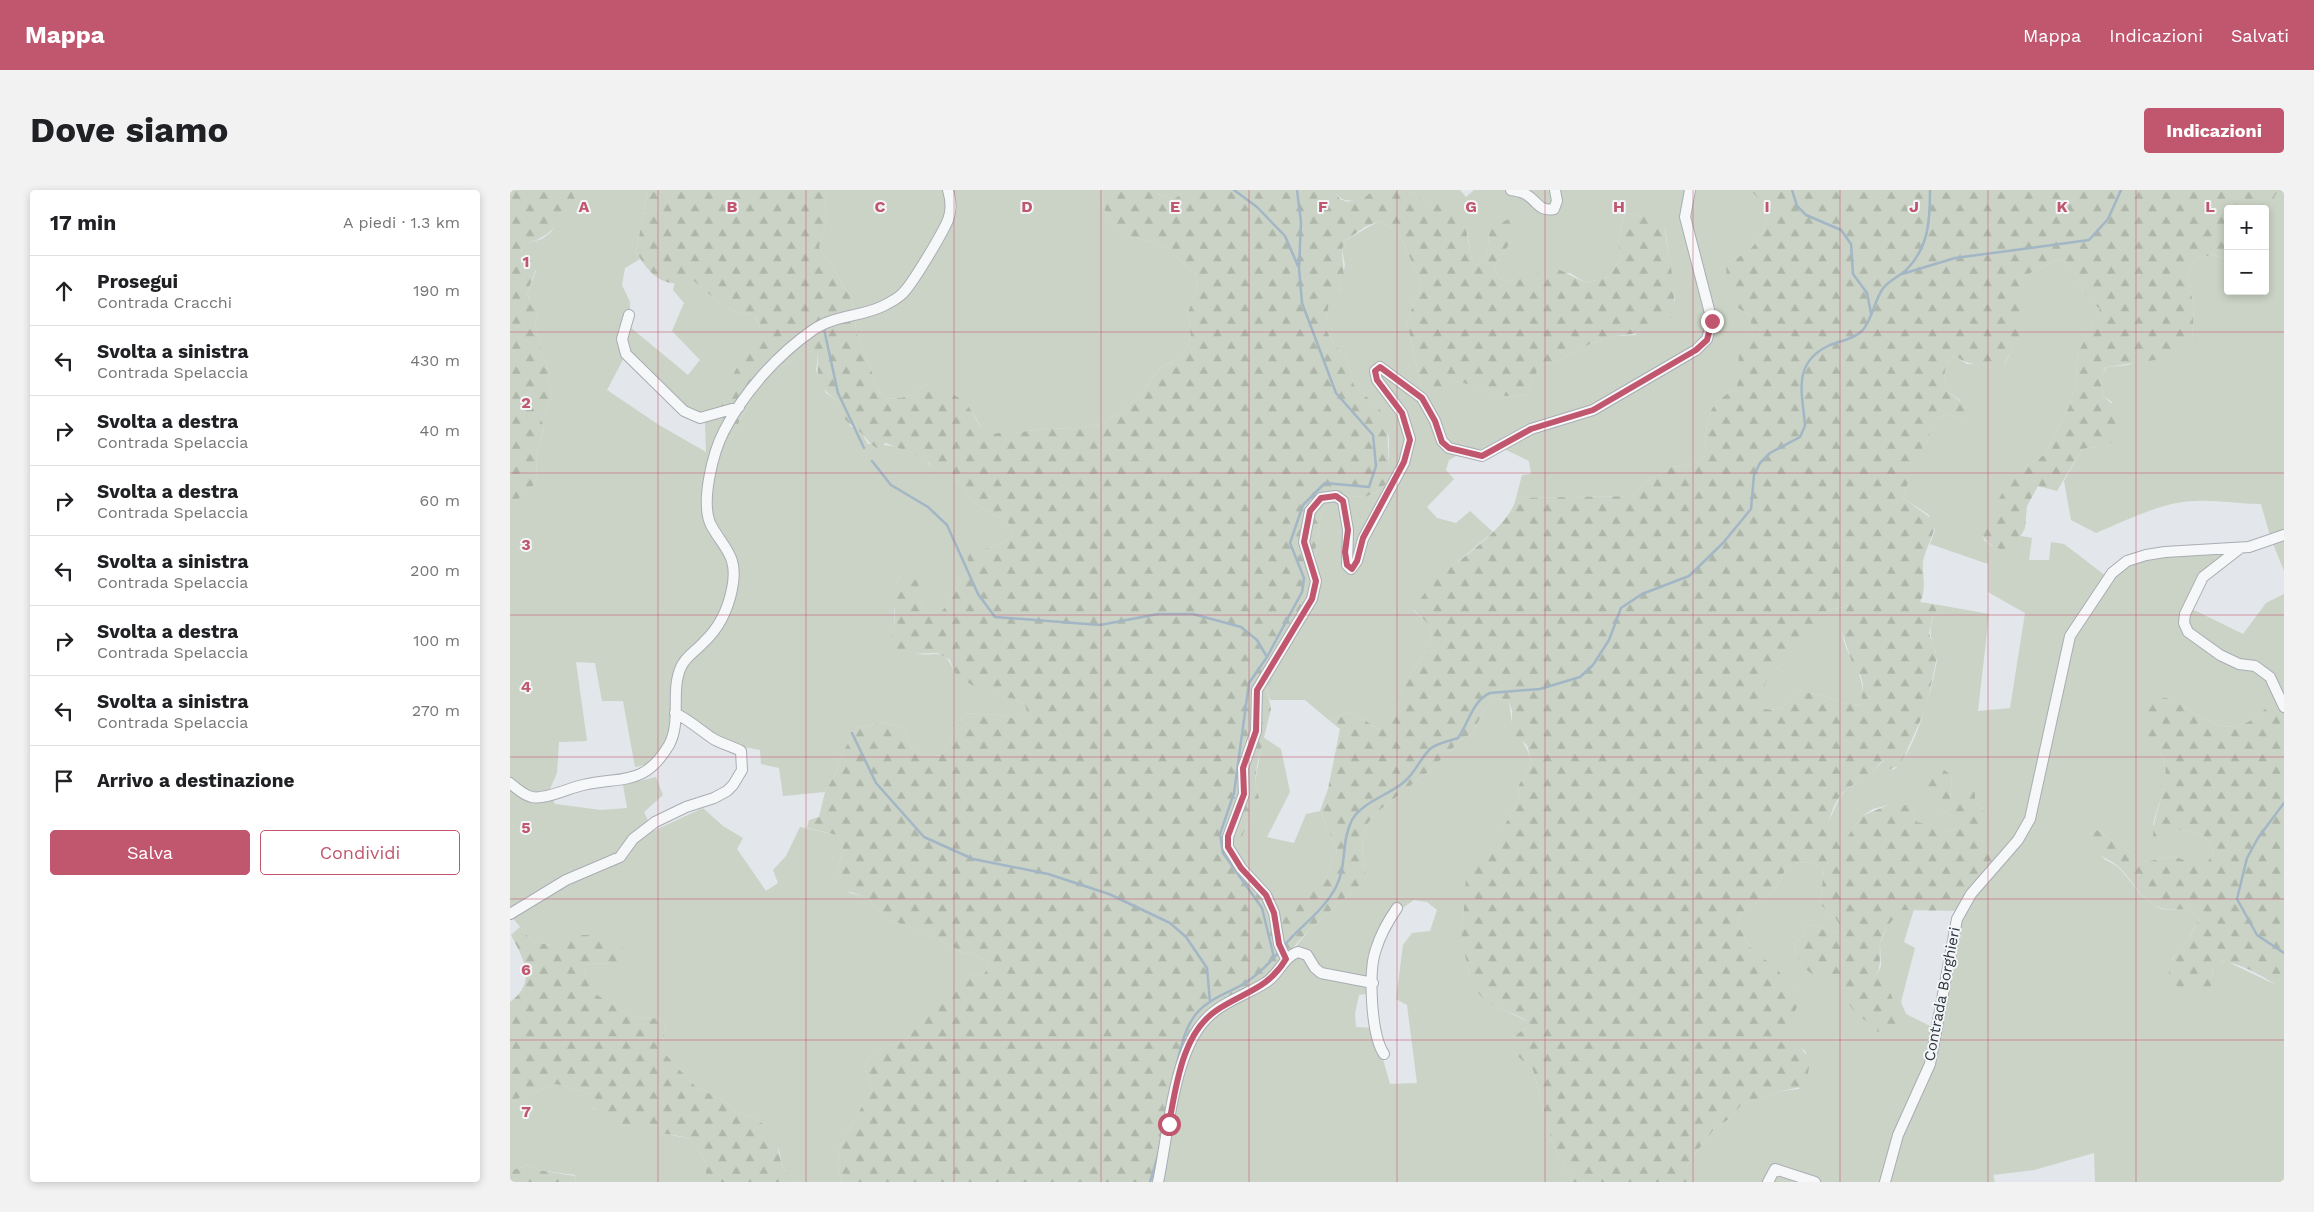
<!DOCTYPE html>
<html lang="it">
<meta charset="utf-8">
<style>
:root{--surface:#fff;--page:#f2f2f2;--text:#202124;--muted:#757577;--line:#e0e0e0;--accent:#c1566f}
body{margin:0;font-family:"Work Sans",sans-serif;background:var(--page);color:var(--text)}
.controls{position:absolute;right:15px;top:15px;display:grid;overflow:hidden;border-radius:5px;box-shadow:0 2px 8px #0003}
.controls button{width:45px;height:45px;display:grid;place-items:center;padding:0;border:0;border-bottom:1px solid var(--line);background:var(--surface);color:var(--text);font:25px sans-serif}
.stop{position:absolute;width:15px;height:15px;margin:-11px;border:4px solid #c1566f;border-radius:50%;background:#fff}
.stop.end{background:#c1566f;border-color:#fff;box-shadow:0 1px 5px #0008}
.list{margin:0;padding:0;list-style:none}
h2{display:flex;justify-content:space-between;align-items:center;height:65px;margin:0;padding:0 20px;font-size:21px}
h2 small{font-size:16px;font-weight:400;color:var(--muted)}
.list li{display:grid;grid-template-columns:32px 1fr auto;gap:15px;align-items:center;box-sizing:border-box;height:70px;padding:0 20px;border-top:1px solid var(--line)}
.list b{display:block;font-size:19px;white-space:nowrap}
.list p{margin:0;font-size:16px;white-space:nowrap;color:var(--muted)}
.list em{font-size:16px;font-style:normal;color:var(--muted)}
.actions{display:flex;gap:10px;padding:15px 20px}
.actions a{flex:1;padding:11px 0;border:1px solid var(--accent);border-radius:5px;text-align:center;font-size:18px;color:var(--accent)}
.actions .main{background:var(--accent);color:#fff}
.icon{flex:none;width:28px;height:28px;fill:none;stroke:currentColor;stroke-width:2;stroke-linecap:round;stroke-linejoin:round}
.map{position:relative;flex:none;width:1774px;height:992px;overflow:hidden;border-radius:5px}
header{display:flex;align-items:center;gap:30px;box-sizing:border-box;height:70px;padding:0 25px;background:var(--accent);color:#fff}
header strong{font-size:24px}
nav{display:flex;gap:28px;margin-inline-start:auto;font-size:18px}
.intro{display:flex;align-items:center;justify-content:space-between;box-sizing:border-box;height:120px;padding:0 30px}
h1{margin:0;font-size:35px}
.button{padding:12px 22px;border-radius:5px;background:var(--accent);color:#fff;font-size:18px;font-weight:700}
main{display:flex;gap:30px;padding:0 30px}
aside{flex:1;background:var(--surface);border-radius:5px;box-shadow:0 2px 8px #0003}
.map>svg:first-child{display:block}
.grass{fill:#cad3c5;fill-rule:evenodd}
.forest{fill:url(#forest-firs);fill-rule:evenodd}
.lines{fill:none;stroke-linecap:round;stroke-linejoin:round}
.stream{stroke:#a2b6c6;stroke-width:2.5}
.minor-casing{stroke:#a9adb4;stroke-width:12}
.minor{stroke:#f6f7f8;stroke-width:10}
.route{stroke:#c1566f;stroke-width:6}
.grid{fill:none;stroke:#c1566f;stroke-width:1;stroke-opacity:0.55}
.labels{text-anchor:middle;stroke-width:4;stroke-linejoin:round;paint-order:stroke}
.street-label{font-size:15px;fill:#2d3540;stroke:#f3f5f7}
.grid-label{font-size:16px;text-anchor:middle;font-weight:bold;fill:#c1566f;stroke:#f3f5f7;stroke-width:4;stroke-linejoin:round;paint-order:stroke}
</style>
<header>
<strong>Mappa</strong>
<nav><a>Mappa</a><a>Indicazioni</a><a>Salvati</a></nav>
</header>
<div class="intro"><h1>Dove siamo</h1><a class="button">Indicazioni</a></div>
<main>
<aside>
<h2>17 min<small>A piedi · 1.3 km</small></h2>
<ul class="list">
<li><svg class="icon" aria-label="ahead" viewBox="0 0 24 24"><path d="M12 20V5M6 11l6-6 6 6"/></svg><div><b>Prosegui</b><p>Contrada Cracchi</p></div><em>190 m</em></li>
<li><svg class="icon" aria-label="left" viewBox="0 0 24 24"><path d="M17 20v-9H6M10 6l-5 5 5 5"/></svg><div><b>Svolta a sinistra</b><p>Contrada Spelaccia</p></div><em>430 m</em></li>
<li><svg class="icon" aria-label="right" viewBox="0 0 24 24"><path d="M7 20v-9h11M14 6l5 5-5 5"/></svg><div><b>Svolta a destra</b><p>Contrada Spelaccia</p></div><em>40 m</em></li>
<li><svg class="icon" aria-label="right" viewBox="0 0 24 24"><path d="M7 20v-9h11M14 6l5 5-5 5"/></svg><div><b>Svolta a destra</b><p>Contrada Spelaccia</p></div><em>60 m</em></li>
<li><svg class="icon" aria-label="left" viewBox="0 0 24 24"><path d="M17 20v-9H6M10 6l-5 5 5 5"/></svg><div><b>Svolta a sinistra</b><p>Contrada Spelaccia</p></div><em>200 m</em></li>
<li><svg class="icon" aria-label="right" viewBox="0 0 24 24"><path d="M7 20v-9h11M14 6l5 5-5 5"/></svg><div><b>Svolta a destra</b><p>Contrada Spelaccia</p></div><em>100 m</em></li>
<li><svg class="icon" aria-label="left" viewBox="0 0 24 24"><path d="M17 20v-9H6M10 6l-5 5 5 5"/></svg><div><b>Svolta a sinistra</b><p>Contrada Spelaccia</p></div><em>270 m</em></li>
<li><svg class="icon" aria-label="arrive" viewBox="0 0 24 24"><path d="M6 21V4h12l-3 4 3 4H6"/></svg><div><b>Arrivo a destinazione</b></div></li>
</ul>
<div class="actions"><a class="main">Salva</a><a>Condividi</a></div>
</aside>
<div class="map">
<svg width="1774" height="992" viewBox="0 0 1774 992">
<defs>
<pattern id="forest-firs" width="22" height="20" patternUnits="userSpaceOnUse" patternTransform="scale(1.25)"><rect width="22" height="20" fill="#cad3c5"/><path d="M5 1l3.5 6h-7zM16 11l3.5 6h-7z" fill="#aeb6aa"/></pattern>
</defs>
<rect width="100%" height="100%" fill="#e3e6ea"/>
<!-- grass -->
<path class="grass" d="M61,0H138L126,62L130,69L115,78L112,95L120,112V137L178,185L190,170L162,141L174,113L163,100L165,92L184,91C201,105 220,126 244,125L250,136L210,210L219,251L255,185L299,161L308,163L306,180L316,203L331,213L340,236L351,242L358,254C376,253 406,259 419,274C422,277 423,284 424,289H443L452,293C459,314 479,322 498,332L503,346C491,355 479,360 464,359L459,378L436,416L432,421L422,423L415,422L408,410L390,387L385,396L384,437L379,454C387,457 396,461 405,463C427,469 432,453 445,483L483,501L490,507L505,509L515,514L517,523L508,529L488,525L456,523C445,537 441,554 430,565L414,567L401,558L394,539L373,532L347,538L330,567L327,581L315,602L273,606L269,578L251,574L250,560L200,550L164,526L154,571L125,577L113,511H92L85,473L66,472L77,551L49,552L47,583L39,601L45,614L91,620L117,618L113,595L146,587L153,605L134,622L143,641L193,618L213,636L233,648L227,659L256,701L268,693L263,680L276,666L290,637L327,645L333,655L327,686L340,703L353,706L381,730L427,748L452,762L463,764L480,774L474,784L460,785L422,821L413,833L401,842L396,849L364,861L355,875L361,900L329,958L328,977L332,992H285L272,976L269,960L252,933L226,921L216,912L185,896L155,864L152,857L156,836L147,828L132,829L120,826L83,803L73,782L79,773L101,774L41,755L23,752L0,725V316L23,296L27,287L26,266L34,238L31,229L41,208L37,173L33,169L25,134L28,123L17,104L26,81L11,62L14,54L32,49L41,42L53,24L68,16ZM117,162L128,178L195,232L196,262L149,235L97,200Z
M317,0H592C594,33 599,25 620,47L642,51L659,60L685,83L688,97L678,122L681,147L678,156L663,172L650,178L629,206L609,223L590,234L562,239L541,238L503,243H488L479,246C469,238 468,229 461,220C449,206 432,200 415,194C402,207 391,210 373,208L365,195L362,182L347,145L341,107L309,57L317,26L314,19Z
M643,0H677L664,9L651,6Z
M823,0H864C850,11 834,17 823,0Z
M897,0H950L956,7L964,0H1238L1250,9L1257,31C1245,57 1243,61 1216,73L1225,116L1239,125L1243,140L1230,164L1227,198C1193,216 1197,231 1195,266L1181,275L1162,277L1132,295L1124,306L1006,308L1012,285L1021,284L1019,271L990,257L956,261L939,270L936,280L944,289L917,317L927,328L946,333L960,321L983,342L926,390L903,420L921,437L920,454L894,495L882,531L869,539L846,525L837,522L820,531L795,510H760L757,499L810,396L805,361L815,305L827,301L840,306L855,307L866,302L876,293L879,280V247L868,217L844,195L835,165L824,154L816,140V130L819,114L830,98L835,75L832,59L836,50L869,31L888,41L909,88L910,100L897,130L911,198L919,206L942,191C971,194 988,213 1019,204L1022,191L1030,176L1049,170L1082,153L1106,146L1125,145L1165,111L1155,37L1131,26L1115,22L1108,53L1112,67L1097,87L1076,93L1060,83L1027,84L998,92L989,88L984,77L1002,50L979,41C978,55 979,69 966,76L961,66L957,41L927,13H918Z
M1768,0H1774V381L1761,349L1751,314C1729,314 1707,310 1685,311C1654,311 1615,331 1586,343L1561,330L1554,291L1572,259L1588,257L1602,212L1593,206L1591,188L1597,177L1618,175L1682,151L1684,116L1677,87L1680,76L1691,67L1704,65L1715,69L1718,66V101H1755V23Z
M1548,69C1568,76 1567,94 1578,108C1581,112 1586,116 1590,119L1568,163L1565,198L1559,217L1542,251L1534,265L1516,276L1495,300L1472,341L1474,350L1482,356L1509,349L1511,346L1522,348L1519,370H1539L1541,352L1554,354L1600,389L1630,366L1704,360L1713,367L1676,416L1733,444L1756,413L1774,404V499C1765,505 1761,514 1753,521C1715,556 1693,523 1657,508L1648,560C1667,581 1647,613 1643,635L1663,644L1668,640C1689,642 1696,643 1704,663L1695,675H1684L1663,666L1635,672L1587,640L1578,645C1583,652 1587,662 1593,668C1598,672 1605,674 1609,678C1621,691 1631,708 1647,717C1663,725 1670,712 1690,727L1679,748L1662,769L1703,789L1702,776L1708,771L1718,772L1768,796L1774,802V992H1585L1584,963L1524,980L1483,985L1485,992H1177V976L1184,965L1205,938L1219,929L1232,914L1271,901L1289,899L1296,862L1275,843L1291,801L1281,797L1273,789L1270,782L1244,763L1227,734L1230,725L1265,699L1277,677C1292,671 1300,670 1314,678L1310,714L1326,729L1336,745L1298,734L1294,744L1284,754C1287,783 1305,782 1325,797C1340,808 1344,823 1361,833L1366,786L1371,776L1370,753L1378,735L1390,720L1404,719L1394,752L1405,758L1391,812L1396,824L1426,839L1452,721L1480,663L1472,653L1476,622L1465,611H1440L1442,586L1423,614L1445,629V639L1441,641C1430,638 1417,637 1407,632L1403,621L1378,615L1363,619L1352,626L1338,646L1327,648L1318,642V633L1330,607L1337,599L1357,587L1374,570L1383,580C1404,567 1423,495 1427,470C1427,465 1425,460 1423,455C1418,439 1421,430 1429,415L1479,424L1468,521L1500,518L1515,423L1478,402V374L1420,354L1425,340L1419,325L1393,308L1407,264L1416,254L1425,231L1436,224L1455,229L1450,210L1437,201C1434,187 1432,176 1444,166L1457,174L1494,175L1509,147L1508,99L1511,88Z
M1340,415C1337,422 1331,433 1332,441C1335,471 1359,482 1351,515L1333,513L1318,507L1291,501C1276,510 1275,522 1254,519L1251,508L1253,498L1258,486L1282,465L1311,423Z
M984,509L998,510C1001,518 1001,532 1003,536C1011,550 1017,556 1022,572L1009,595L1008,611L998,630L957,688L953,733L950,736L959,783L987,817L1017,831V837L1003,847V862L1023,880L1043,955L1063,992H647L678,849L783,760L800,739L841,703L856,681L853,669L852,645L858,633L867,622L918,582L950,551L963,542L973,522ZM904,710L917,712L927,720L920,741L902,743L893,755L886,809L897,815L907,893L880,894L864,838L846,837L845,823L849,805L860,803L872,744L884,724Z
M753,547L771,559L780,602L757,647L784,653L796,624L810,621L827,660L816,687L781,723H773L730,679L725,663L749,607L745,593Z
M46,894L81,904L83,919L112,935L181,949L196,973V992H66L65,985L28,980L18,975L0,981V914L9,908Z"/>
<!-- forest -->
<path class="forest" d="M0,0H61L68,16L61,25H53C43,42 33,49 14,54L11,61L27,76L17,104L20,110L27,115L28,123L25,134L33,169L37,173L41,208L31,229L34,237L26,266L27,287L23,296L0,316Z
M138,0H317L314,19L317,26L309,57L341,107L347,145L362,182L365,195L373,208C391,210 402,207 415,194C433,197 453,207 463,223C468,232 470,239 479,245L488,243H503L541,238L562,239L590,234L609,223L629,206L650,178L663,172L678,156L681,147L678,122L688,97L685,83L659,60L642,51L620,47C599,25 594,33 592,0H643L651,6L664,9L677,0H823L830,9L838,12L856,6L864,0H897L918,13H937L947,18L954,27L961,66L966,76C979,69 978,55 979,41L998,29L1008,35L1002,50L984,77L989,88L998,92L1012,87L1048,79L1076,93L1097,87L1112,67L1108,53L1115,22L1144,29L1155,37C1157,68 1168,95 1163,126L1139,142L1106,146L1082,153L1049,170L1030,176L1022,191L1019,204C987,213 971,194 942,191L934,204L919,206L911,198L897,130L910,100L909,88L888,41L869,31L855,37L836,50L832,59L834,88L826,106L819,114L816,130V140L824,154L835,165L844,195L868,217L877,230L879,280L877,293L866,302L855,307L840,306L827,301L815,305L805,361L810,396L802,417L757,499L761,519L747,575L745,593L749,607L725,663L730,679L750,690L774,723L781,722L816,687L827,660L810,621L818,599L830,539L820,531L837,522L846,525L869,539L882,530L894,495L920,454L921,437L903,419C911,409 918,397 927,389C949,369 1000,337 1006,308L1124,306L1132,295L1162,277L1181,275L1195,266C1197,231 1193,216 1227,198L1229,164L1243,140L1239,125L1225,116L1217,96L1216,73C1243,61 1245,57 1257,31C1253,19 1249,1 1234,0H1768L1756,23L1755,19H1718V66L1716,69L1704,65L1691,67L1680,76L1677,87L1684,116L1682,151L1678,156L1645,170L1596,177L1591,189L1593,206L1608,219L1612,231L1601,253L1588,257L1572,259L1547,301L1528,296L1517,316L1515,338L1509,349L1496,361C1484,357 1475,354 1471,341L1494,300L1516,276L1534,265L1542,251L1559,217L1565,198L1568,163L1590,119C1586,116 1581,112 1578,108C1567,94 1568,76 1548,69L1511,88C1505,105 1514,109 1513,123C1513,131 1512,140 1509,147C1505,157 1498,165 1494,175C1476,178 1459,175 1444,166C1432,176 1434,187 1437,201L1459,218L1462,225L1455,229L1436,224L1425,231L1416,254L1407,265L1393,308L1425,331C1425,346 1415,358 1413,372C1412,385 1417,399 1410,412L1429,415L1422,429L1419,443L1427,467L1416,518L1394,567L1389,576L1377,580L1374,570C1367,574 1364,582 1357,587C1351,592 1343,594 1337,599C1325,609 1318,627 1318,642L1327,648L1338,646L1352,626L1378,615H1397L1403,621L1407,632L1441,641L1445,639V629L1423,614L1415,600L1419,584L1429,576L1442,586L1440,611L1450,610L1456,597L1465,599V611L1476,622L1480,632L1474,641L1472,653L1478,657L1480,663L1490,673L1452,721L1391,720C1383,729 1372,742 1370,754C1369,766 1372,774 1366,786L1381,804L1390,833L1380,841L1368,842C1362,834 1358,832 1350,827C1340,819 1335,805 1325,797C1305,783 1287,783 1284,754L1294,744L1298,734L1336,745L1326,729L1310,714L1314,678C1300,670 1292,671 1277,677L1265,699L1230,725L1227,734L1244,763L1265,776L1281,797L1291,801L1290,810L1275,843L1288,853L1300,871L1296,896L1271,901L1232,914L1219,929L1205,938L1184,965L1177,976V992H1063L1043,955L1023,880L1003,862V847L1017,837V831C1005,823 990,820 978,812C958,801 954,757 950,736L953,733L956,688L998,630L1008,611L1009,595L1022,572L1017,555L1005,546L1002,534V520L998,510L984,509L973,522L963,542L950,551L918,582L867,622L858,633L852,645L853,669L856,681L851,694L800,739L756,787L726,809L678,849L647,992H332L328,977L329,958L361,900L355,875L364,861L396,849L401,842L413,833L442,792L460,785L474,784L480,774L463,764L452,762L427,748L381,730L353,706L328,698L327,686L333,655L327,645L297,638L299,630L309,627L315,602L327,581L330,567L347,538L373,532L394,539L401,558L414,567L430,565C441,554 445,537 456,523L488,525L508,529L517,523L515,514L505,509L490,507L483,501L462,495L452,489L445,483L440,470L428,463L393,464L378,454L384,437L385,419L378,409L390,387L409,390L408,410L415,422L422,423L432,421L436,416L459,378L457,364L464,359C479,360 491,355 503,346L498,332C479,322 459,314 452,293L443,289H424L420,274L408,266L376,253L367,258C357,253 357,247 349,241C336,230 333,232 331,213C306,196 307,191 308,163L299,161L255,185L219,251H211L207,236L210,209L250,135L244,125C220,126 201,105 184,91C153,99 141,86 126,62ZM1339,415L1331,429V439L1344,478L1351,486L1353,495L1351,515L1333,513L1318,507L1291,501C1276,510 1275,522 1254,519C1246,483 1272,479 1291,456C1298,446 1304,433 1311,423Z
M1774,499V802C1759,788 1729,772 1709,771L1702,776L1703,789L1700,799C1688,801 1675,803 1666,795C1648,780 1669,761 1679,748C1683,742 1686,734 1690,727C1670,712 1662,725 1646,716C1630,707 1622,690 1609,677C1601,670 1588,665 1579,659L1578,645L1587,640L1635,672L1663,666L1684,674L1695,675L1704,663C1696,643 1689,642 1668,640L1663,644L1660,650L1651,652L1643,647C1643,621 1659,600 1655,574C1653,556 1630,554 1634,531C1635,524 1644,514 1647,507L1657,508C1693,523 1715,556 1753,521C1761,514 1765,505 1774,499Z
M10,737L23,752L41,755L69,745H91L112,755L116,770L101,774L79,773L73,782L84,803L120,826L132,829L147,828L156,836L152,857L155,864L185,896L216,912L226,921L252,933L265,947L272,976L285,992H196V973L181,949C159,942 97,939 84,919C81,916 81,909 81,904L46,894L9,908L0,914V812C28,791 13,768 1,745Z
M18,975L28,980L65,986L66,992H0V981Z"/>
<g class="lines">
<!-- stream -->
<path class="stream" d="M724,0L747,17L775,46L788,76
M1282,0L1287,16L1296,25L1331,40L1341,54L1343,84L1357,103L1361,123
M1392,84L1445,68L1579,50L1598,29L1611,0
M314,139L328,203L354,258
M362,271L381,295L418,317L437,335L468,404L485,427L590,435L648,424H683L731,437L747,450L757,467
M342,543L366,593L414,647L463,669L538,684L599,704L660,733L676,747L697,778L700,812
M1774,613L1748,648L1737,668L1727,709L1747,745L1774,763
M773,757C790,736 813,722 826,697C837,676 831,651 842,630C852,612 879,605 894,592C905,583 910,569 920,559C927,553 940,551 948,548C958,534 963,510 980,503L1030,499L1070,487L1083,475L1099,450L1111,418L1132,404L1179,386L1213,353L1241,319L1244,285L1250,273L1260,263L1290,247L1295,236C1293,205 1281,174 1318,156C1330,150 1341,151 1352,141C1362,130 1364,112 1372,100C1378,90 1390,87 1398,78C1419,56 1420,29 1420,0
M764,767L752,718L713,663L710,644L724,603L739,493L757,467L792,402L794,388L780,353L793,315L815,293L859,297L866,276L863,245L826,203L792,113L789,78L791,32L787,0
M667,874C671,856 675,838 686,824C699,808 719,803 735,793C749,784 759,773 770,761
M640,992L649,962"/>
<!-- minor casing -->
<g class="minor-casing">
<path id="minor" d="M1001,0C1006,1 1013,2 1017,5C1027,11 1029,22 1044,19L1047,11L1045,0
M119,125L112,149L116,164L174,221L190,228L229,217
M1729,359L1693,387L1675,424L1674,433L1678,442L1710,465L1729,474L1745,476L1760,487L1774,517
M0,593C6,598 13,605 22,607C35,610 59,598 73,595C112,586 134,597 159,555C172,531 160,501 171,477C176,466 186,461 194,452C209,438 218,419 222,399C229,366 214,359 201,335C190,313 203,262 214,241C234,202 267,165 303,140C324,125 351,127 373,116C379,113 387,109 392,104C402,95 432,44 438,30C442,20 441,10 438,0
M0,724L56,690L110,667L123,649L145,632L176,617L204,608L217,601L223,595L232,580L231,561C222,556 211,554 202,548C189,539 179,530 165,523
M776,769L769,754L764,723L756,705L731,678L718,657V647L734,604L733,578L746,541L747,500L802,409L806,391L794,352L800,321L811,308L826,306L833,311L838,340L837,375L841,379L847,371L853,349L894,273L900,249L892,223L867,190L865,181L870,177L912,208L925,231L932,251L939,258L972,266L1021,239L1083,220L1186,160L1197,149L1202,131L1175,27L1180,0
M874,864C861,845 858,781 866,759C871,743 878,731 887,718
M648,992C658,946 663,863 696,829C712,812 736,805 755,793C769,785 773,767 788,762L797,765L805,778L811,783L863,793
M1258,992L1265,979L1305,992
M1375,992L1388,945L1420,874L1447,729L1461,704L1508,650L1520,629L1560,446L1602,383L1617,371L1636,365L1655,362L1739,357L1774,345"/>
</g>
<!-- minor -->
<use href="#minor" class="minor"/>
</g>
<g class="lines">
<!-- route -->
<path class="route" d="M659,934C666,896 672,843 707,820C734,802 758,799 776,769L769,754L764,723L756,705L731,678L718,657V646L734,604L733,578L746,541L747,500L802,409L806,391L794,352L800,321L811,308L826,306L833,311L838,340L835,362L837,375L842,379L847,371L853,348L894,272L900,250L892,223L867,190L865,181L870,177L912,208L925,231L932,252L939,258L972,266L1021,239L1083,220L1186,160L1197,150L1202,131"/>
</g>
<!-- grid -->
<path class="grid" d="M148,0V992M296,0V992M444,0V992M591,0V992M739,0V992M887,0V992M1035,0V992M1183,0V992M1330,0V992M1478,0V992M1626,0V992M0,142H1774M0,283H1774M0,425H1774M0,567H1774M0,709H1774M0,850H1774"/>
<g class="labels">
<!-- street labels -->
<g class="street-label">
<text transform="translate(1432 804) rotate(-79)" y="5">Contrada Borghieri</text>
</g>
</g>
<g class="grid-label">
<text x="74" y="22">A</text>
<text x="222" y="22">B</text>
<text x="370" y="22">C</text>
<text x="517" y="22">D</text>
<text x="665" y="22">E</text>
<text x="813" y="22">F</text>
<text x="961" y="22">G</text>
<text x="1109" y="22">H</text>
<text x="1257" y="22">I</text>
<text x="1404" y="22">J</text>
<text x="1552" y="22">K</text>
<text x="1700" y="22">L</text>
<text x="16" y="77">1</text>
<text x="16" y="218">2</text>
<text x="16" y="360">3</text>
<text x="16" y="502">4</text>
<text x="16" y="643">5</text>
<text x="16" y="785">6</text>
<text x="16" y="927">7</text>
</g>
</svg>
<div class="controls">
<button>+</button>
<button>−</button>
</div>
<div class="stop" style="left:659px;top:934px"></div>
<div class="stop end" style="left:1202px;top:131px"></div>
</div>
</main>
